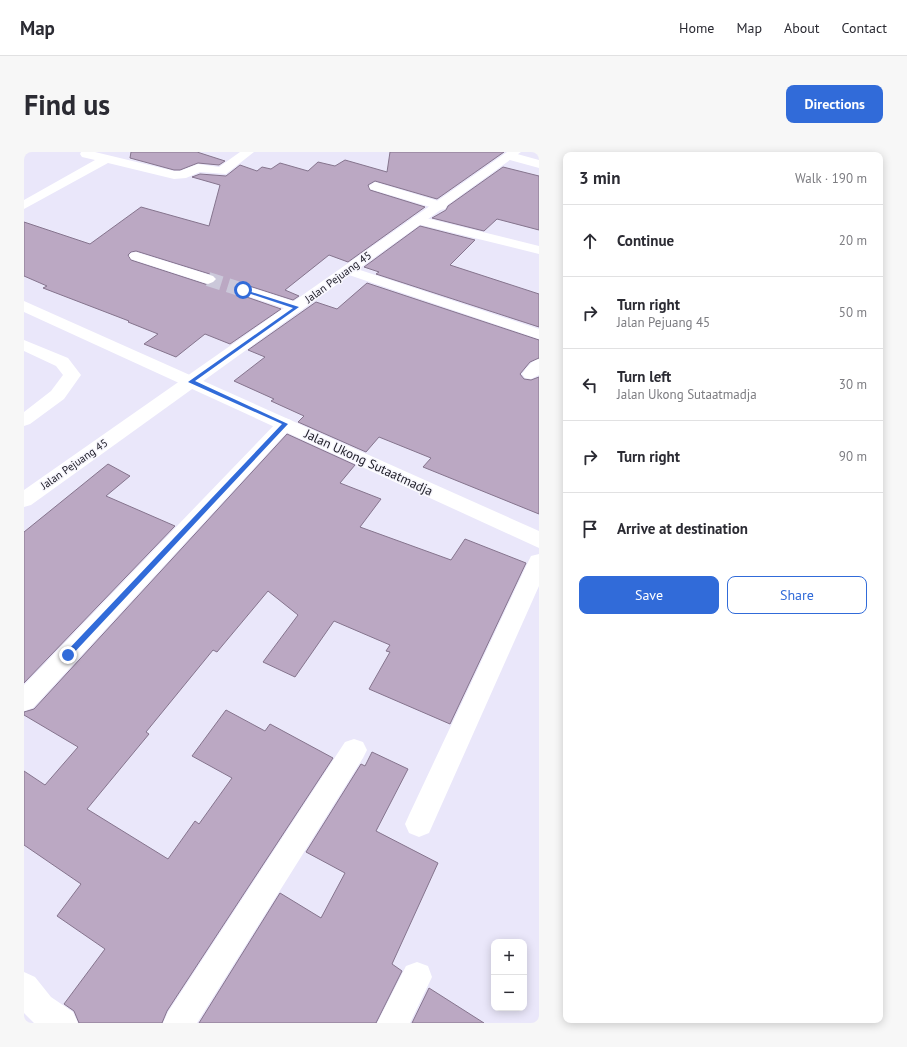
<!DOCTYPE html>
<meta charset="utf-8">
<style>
:root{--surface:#fff;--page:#f7f7f7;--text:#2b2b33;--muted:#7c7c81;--line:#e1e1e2;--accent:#316bd9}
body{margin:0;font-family:"PT Sans",sans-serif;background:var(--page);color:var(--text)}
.controls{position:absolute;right:12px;bottom:12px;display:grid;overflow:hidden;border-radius:8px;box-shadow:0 2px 10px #0003}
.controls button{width:36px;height:36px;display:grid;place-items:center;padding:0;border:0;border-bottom:1px solid var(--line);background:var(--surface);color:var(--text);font:20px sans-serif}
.stop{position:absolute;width:12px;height:12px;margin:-9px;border:3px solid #316bd9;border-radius:50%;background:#fff}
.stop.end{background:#316bd9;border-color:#fff;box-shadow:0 1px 4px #0008}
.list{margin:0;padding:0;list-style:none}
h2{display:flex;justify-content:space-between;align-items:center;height:52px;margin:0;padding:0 16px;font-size:17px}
h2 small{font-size:13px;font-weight:400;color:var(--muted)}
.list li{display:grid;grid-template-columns:26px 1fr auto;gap:12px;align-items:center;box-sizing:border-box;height:72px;padding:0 16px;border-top:1px solid var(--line)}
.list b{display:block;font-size:15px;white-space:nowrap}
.list p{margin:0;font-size:13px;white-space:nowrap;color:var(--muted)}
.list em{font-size:13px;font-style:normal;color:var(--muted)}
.actions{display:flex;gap:8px;padding:12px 16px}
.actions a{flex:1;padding:9px 0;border:1px solid var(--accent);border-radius:8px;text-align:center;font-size:14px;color:var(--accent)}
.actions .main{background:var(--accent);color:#fff}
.icon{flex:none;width:22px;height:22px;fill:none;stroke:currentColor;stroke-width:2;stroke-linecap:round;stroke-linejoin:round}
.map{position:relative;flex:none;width:515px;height:871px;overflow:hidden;border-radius:8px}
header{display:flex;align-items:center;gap:24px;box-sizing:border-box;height:56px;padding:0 20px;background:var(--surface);border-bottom:1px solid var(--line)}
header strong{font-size:19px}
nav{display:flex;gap:22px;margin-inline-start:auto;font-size:14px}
.intro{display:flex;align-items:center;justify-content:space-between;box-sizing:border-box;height:96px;padding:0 24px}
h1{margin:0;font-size:28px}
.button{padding:10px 18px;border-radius:8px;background:var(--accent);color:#fff;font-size:14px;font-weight:700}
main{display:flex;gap:24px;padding:0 24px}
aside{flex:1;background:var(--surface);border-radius:8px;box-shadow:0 2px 10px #0003}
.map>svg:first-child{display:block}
.building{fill:#bba8c3;stroke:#85748d;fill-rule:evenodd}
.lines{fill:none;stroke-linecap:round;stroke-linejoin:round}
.minor-tunnel{stroke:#cbc8da;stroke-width:14;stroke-dasharray:14 7;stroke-linecap:butt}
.minor{fill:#fff;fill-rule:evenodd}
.tertiary{fill:#fff;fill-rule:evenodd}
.secondary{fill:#fff;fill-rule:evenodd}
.route{fill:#316bd9}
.labels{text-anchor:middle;stroke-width:3;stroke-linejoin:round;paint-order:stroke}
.far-street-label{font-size:11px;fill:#1a1924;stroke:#f7f6fd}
.street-label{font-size:13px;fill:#1a1924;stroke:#f7f6fd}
</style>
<header>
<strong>Map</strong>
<nav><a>Home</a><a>Map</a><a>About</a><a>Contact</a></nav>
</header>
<div class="intro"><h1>Find us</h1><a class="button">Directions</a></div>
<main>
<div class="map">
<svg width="515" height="871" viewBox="0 0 515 871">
<rect width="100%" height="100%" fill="#eae7fa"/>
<!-- building -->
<path class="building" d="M107,0H173L201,9L195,13L174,11L156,18H150L106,6Z
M366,0H480L413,47L351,29L344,33L346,38L401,55L324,110L305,103L261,138L275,144L269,148L219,132L213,134L210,138L214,142L257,157L206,192L181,182L152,205L120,192L134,182L104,170L105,169L19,136L23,134L0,124V70L66,92L117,55L185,74L196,33L168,25L176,22L202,24L216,13L233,19L238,15L247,17L256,11L284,19L294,10L311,14L321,8L363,20ZM112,99L189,123L194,127L190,131L184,133L107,108L104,103L107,100Z
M479,15L515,24V78L473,67L460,79L408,66L422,58L424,54Z
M396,74L451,88L426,113L515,142V175L352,122L355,120L340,115Z
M343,131L515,188V206L506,210L496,222L500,227L507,228L515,225V362L399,315L407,306L355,285L342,300L274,270L280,264L247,249L250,247L210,229L241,205L224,198L292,150L313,157Z
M263,282L331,313L316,331L357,347L336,375L427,408L441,387L502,411L426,572L345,537L366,500L362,499L366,493L310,469L271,525L239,510L274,463L244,439L193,500L189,498L122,580L125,582L63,657L144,707L171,669L175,672L208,626L168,604L202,558L241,579L246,572L309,606L143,859L138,871H55L50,859L40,852L81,797L33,764L57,732L0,693V619L21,633L54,595L0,563V560L10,557Z
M84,312L106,324L82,344L151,374L0,531V380Z
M348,600L384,617L352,679L414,711L368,812L378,819L352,871H175L256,741L297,766L321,721L282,700L337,612L341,614Z
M405,836L460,871H388Z"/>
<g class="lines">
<!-- minor-tunnel -->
<path class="minor-tunnel" d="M184,127L219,138"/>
<!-- minor -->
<path class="minor" d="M57,0H71L150,19H156L174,12L195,15L216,0H230L202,22L176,20L162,26L150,27L84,11L0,57V48L71,8L58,5L56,2Z
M486,0L515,8V16L482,7L480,4Z
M351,30L421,51L423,54L421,57L416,58L346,37L345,34Z
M394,64L515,94V102L389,71L387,68L389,65Z
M112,100L189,124L192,127L189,130L184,132L107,107L105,104L107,101Z
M324,114L515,177V187L319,121L317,118L319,115Z
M219,133L278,152L280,155L278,158L272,160L214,141L211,138L214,135Z
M0,188L44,206L57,223L40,247L6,272L0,274V260L27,239L39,223L32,214L0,199Z
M515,207V223L507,227L501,226L498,222C503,215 507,209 515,207Z
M261,266L267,268L270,272L267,276L9,556L0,559V533L255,268Z
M515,402V434L405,681L395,685L385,681L381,672L385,663L504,410L507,404Z
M330,587L339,590L343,598L339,606L173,871H139L144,860L321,590Z
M393,810L404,814L408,825L386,871H353L382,814Z
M0,820L11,825L27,845L49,860L54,871H10L0,861Z"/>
<!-- tertiary -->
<path class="tertiary" d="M483,0H497L7,353L0,355V338Z"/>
<!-- secondary -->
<path class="secondary" d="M0,149L515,379V396L0,160Z"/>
</g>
<!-- route -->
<path class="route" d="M218,137L275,155L171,229L264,272L46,505H41V501L258,272L164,230L269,156L218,139Z"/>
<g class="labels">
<!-- far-street labels -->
<g class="far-street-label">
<text transform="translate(314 125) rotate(-36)" y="4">Jalan Pejuang 45</text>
<text transform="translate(50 312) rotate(-35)" y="4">Jalan Pejuang 45</text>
</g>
<!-- street labels -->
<g class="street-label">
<text transform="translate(345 310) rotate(25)" y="5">Jalan Ukong Sutaatmadja</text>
</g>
</g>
</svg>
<div class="controls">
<button>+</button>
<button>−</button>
</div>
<div class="stop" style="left:219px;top:138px"></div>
<div class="stop end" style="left:44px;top:503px"></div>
</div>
<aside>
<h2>3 min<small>Walk · 190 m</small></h2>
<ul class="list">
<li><svg class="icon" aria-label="ahead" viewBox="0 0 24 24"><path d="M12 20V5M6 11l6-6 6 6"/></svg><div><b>Continue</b></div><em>20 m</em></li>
<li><svg class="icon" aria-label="right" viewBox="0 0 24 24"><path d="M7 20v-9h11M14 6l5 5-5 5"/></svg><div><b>Turn right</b><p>Jalan Pejuang 45</p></div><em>50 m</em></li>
<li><svg class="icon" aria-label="left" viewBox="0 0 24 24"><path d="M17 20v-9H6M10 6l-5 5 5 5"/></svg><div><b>Turn left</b><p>Jalan Ukong Sutaatmadja</p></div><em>30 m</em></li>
<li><svg class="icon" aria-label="right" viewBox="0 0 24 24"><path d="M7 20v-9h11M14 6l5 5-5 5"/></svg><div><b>Turn right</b></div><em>90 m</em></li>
<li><svg class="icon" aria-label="arrive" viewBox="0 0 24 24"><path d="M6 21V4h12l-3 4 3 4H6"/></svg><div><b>Arrive at destination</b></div></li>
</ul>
<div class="actions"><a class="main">Save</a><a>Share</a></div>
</aside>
</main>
